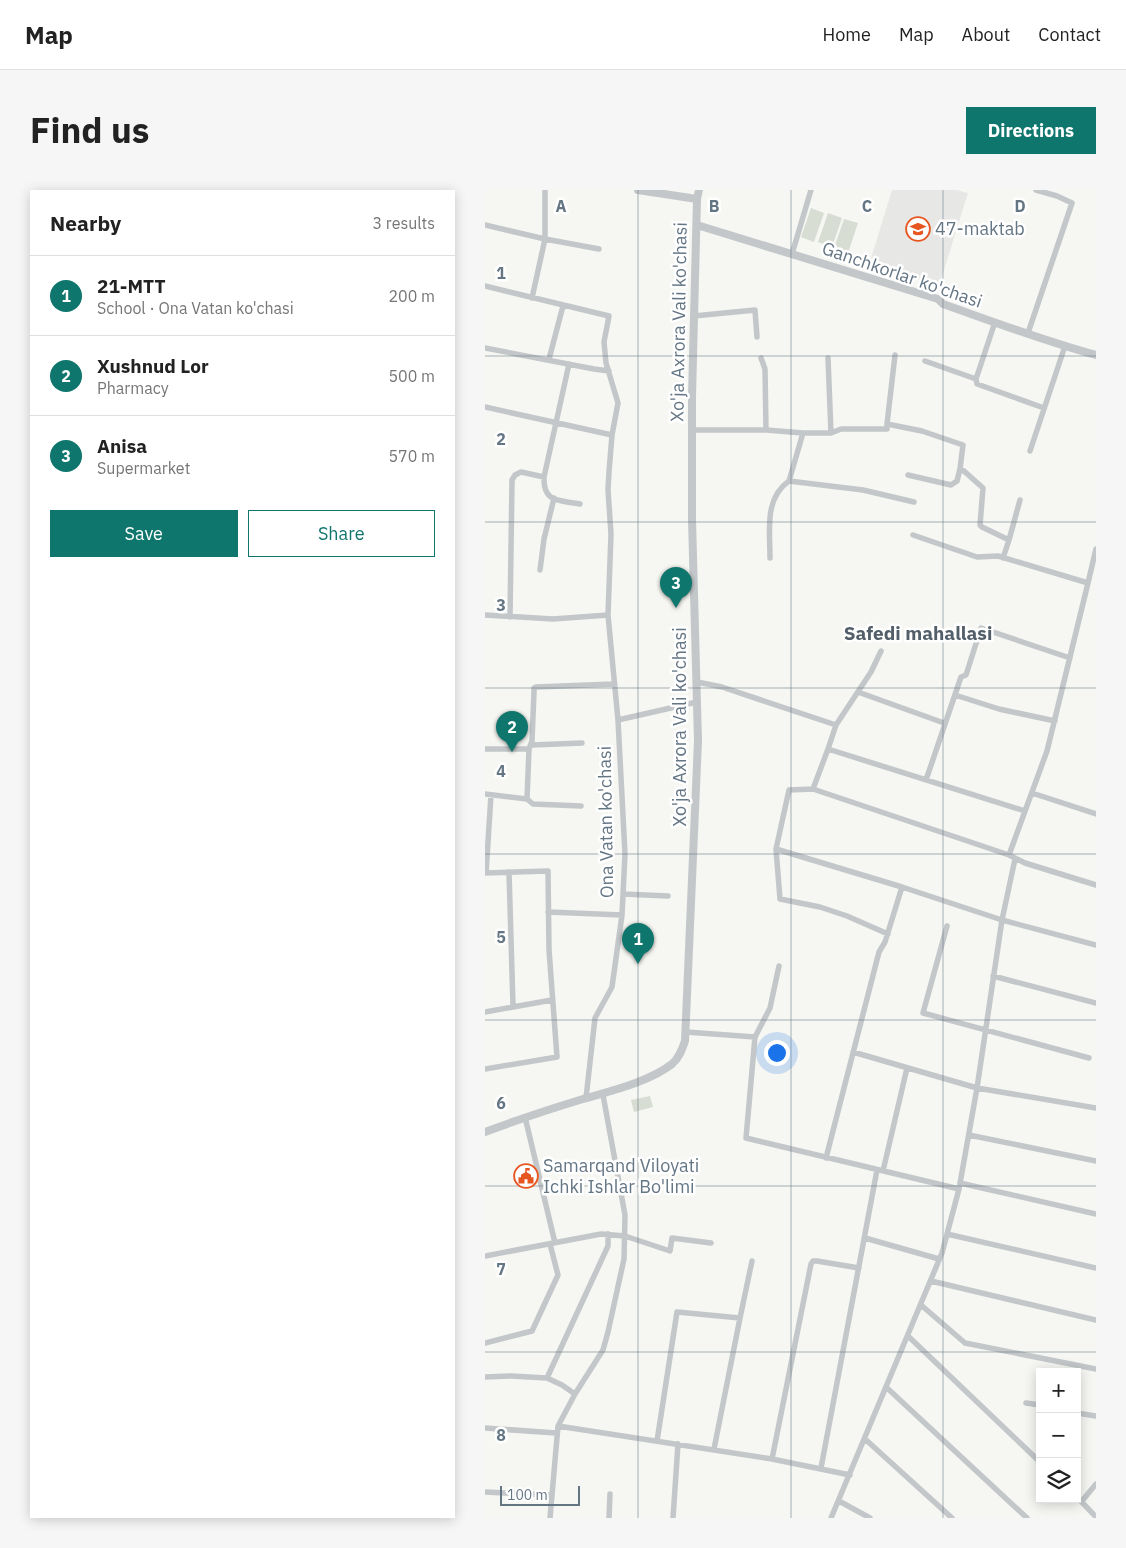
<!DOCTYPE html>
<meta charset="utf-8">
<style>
:root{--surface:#fff;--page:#f6f6f6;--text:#222;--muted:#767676;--line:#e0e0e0;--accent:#0f766e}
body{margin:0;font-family:"IBM Plex Sans",sans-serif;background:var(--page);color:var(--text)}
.controls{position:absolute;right:15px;bottom:15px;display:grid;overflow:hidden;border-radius:0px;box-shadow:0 2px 12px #0003}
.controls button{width:45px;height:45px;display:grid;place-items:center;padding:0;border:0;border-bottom:1px solid var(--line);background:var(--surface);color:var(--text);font:25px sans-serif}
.scale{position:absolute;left:15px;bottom:12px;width:80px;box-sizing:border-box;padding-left:5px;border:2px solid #647584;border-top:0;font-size:14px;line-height:18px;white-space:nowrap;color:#647584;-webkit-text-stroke:4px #fff;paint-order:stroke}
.you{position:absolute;left:291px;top:862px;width:18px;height:18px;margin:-12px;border:4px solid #fff;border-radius:50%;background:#1a73e8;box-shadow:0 0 0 8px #1a73e833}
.badge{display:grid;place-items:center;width:32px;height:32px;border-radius:50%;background:var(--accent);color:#fff;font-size:16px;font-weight:700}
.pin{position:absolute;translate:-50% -41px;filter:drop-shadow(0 1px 2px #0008)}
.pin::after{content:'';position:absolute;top:26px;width:18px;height:15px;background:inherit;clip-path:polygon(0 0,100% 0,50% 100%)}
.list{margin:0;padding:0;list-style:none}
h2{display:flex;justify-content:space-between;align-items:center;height:65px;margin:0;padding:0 20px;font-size:21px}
h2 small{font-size:16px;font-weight:400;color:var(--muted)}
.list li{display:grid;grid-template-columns:32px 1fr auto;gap:15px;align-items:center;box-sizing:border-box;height:80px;padding:0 20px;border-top:1px solid var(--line)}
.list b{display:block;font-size:19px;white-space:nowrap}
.list p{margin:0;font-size:16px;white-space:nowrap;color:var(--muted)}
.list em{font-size:16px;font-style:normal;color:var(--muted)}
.actions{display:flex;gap:10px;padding:15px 20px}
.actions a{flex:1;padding:11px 0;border:1px solid var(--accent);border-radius:0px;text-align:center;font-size:18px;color:var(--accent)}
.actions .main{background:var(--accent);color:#fff}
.icon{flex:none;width:28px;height:28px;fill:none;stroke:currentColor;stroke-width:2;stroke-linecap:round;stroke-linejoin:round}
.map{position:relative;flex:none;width:611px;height:1328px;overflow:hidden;border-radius:0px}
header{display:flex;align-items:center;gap:30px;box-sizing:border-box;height:70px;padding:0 25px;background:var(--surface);border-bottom:1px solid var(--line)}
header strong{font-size:24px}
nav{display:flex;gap:28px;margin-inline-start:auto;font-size:18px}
.intro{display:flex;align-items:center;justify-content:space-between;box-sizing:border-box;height:120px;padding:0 30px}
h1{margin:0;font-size:35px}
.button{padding:12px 22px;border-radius:0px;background:var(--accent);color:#fff;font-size:18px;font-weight:700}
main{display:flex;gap:30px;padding:0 30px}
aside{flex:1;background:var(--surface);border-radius:0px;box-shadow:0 2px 12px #0003}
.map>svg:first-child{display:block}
.built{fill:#e7e8e6}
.grass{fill:#d7ddd3}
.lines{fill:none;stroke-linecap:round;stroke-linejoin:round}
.minor{stroke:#c3c7ca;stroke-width:5.5}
.tertiary{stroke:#c3c7ca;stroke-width:8}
.grid{fill:none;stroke:#647584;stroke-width:1;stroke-opacity:0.55}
.labels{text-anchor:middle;stroke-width:5;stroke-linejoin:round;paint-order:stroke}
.poi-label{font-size:18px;fill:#647584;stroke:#fff;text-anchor:start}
.street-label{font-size:18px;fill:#647584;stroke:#fff}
.neighbourhood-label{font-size:19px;font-weight:bold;fill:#525e69;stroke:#fff}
.grid-label{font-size:16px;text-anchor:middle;font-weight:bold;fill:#647584;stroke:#fff;stroke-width:5;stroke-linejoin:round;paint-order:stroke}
</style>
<header>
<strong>Map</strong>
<nav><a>Home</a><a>Map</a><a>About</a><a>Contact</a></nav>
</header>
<div class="intro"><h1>Find us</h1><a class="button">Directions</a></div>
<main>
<aside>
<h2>Nearby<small>3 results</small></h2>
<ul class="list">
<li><span class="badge">1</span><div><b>21-MTT</b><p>School · Ona Vatan ko'chasi</p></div><em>200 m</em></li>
<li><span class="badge">2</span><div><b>Xushnud Lor</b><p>Pharmacy</p></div><em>500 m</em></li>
<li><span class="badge">3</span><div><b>Anisa</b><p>Supermarket</p></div><em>570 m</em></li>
</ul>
<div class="actions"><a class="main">Save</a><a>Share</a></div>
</aside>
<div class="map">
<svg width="611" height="1328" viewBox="0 0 611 1328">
<rect width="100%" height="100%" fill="#f6f6f2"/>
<!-- built -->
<path class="built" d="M407,0H472L483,3L454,96L384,75Z"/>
<!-- grass -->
<path class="grass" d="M326,18L339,23L329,52L316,47Z
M343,23L357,28L347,57L333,52Z
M359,29L373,33L363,63L349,58Z
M165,906L168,917L149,922L146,910Z"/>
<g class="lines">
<!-- minor -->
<path class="minor" d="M0,35L60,49V0
M307,64L326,0
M0,96L124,126L119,152L121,173L133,213L127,245L124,282L123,300L126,344L123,425L133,530L140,664L137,725L127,797L110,828L101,908
M47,108L60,49L114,59
M209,126L270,120L272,147
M510,132L491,189L492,194L559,218
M543,143L587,13L572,6L551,0
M0,158L109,179L124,181
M410,165L402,234L437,241L478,255L475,279L479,281L498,298L495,335L497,337L524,350L518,368
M276,168L280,179L281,240
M64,169L78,116
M440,171L491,189
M0,217L127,245
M207,240H281L318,243L304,291L378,300L429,312
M318,243H346L343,168
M346,243L356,239H402V234
M545,261L580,156
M423,285L466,295L472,291L475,279
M59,287C58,313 74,310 95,314
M428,345L492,367L513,366L603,393L611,359
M524,350L535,310
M285,368C285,341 279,308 304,291
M55,380L59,349L69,308
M603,393L562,561L524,665L540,673L611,695
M0,425L68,429L123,425
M25,427L27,290L30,285L36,282L59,287L84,174
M212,492L237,497L351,535L343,559L540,621
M373,502L459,533
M470,505L514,519L570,531
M133,530L212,512
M351,535L386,482L396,461
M47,555L97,553
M0,559H44L47,551L49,502V498L51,497L129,494
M343,559L328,599L524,665
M441,590L476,487L481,485L496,438L585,468
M328,599L304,600L291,659L417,697L517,730L611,755
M547,603L611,624
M0,604L42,609L44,559
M42,609L48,614L96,616
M291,659L295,709L335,717L362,726L403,744
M24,682L28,816
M0,683L63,681L64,760L72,867L0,879
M1,683L6,605
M138,704L183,706
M63,722L137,725
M462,736L438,823L604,868
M508,786L611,813
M0,822L67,810
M201,842L270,847L261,948L474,999
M270,847L285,818L294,776
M368,862L492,898L611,918
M40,927L70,1053
M484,945L611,971
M341,968L394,762L400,752L417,697
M398,981L422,878
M475,993L611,1024
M462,1044L611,1078
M380,1048L454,1069
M0,1066L116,1044L140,1046L185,1061L187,1048L226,1053
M446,1091L611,1130
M436,1115L480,1153L611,1179
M255,1128L267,1071
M423,1146L555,1272
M0,1153L47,1141L73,1085L65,1054
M0,1187L26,1186L62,1188
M401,1197L542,1328
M90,1204L77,1195L62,1188L123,1056V1044
M541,1213L555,1215
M592,1223L611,1226
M73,1236L287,1269L365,1285
M0,1238L71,1243
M380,1249L467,1328
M172,1251L192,1122L255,1128L229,1259
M287,1269L326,1074L328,1071H332L374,1078
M336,1278L392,980
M0,1302L66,1305
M592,1307L611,1327
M354,1311L385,1328
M597,1311L611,1294
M65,1328L73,1236L90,1204L118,1160L123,1142L139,1069L140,1025L118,905
M124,1328L125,1304
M188,1328L193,1254
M346,1328L457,1063L474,999L492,898L517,730L530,669"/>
<!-- tertiary -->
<path class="tertiary" d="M153,0L212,9
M212,35L453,109L458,114C509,132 559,151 611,165
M0,942C32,930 65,919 98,909C125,901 164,892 187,874C194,868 197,860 200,851L213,551L207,329V207L212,9L214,0"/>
</g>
<!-- grid -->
<path class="grid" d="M153,0V1328M306,0V1328M458,0V1328M0,166H611M0,332H611M0,498H611M0,664H611M0,830H611M0,996H611M0,1162H611"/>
<!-- icons -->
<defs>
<g id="school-ring" transform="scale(1.25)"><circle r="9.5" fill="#fff" stroke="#e75621" stroke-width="1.5"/><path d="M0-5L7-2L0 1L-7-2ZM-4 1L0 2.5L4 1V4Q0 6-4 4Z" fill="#e75621"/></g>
<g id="civic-ring" transform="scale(1.25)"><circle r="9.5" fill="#fff" stroke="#e75621" stroke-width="1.5"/><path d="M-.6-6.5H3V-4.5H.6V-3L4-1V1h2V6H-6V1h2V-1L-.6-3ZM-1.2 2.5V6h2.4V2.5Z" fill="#e75621"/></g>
</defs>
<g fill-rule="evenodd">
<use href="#school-ring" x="433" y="39"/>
<use href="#civic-ring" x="41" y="986"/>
</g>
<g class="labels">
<!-- poi labels -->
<g class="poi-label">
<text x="450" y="45">47-maktab</text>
<text x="58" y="982">Samarqand Viloyati<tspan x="58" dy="21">Ichki Ishlar Bo'limi</tspan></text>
</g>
<!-- street labels -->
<g class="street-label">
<text transform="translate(417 85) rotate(19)" y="6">Ganchkorlar ko'chasi</text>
<text transform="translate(194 132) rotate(-89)" y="6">Xo'ja Axrora Vali ko'chasi</text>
<text transform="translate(195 537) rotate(-90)" y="6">Xo'ja Axrora Vali ko'chasi</text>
<text transform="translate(121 632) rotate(-91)" y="6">Ona Vatan ko'chasi</text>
</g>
<!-- neighbourhood labels -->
<g class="neighbourhood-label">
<text x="433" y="450">Safedi mahallasi</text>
</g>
</g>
<g class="grid-label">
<text x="76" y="22">A</text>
<text x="229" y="22">B</text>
<text x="382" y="22">C</text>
<text x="535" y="22">D</text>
<text x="16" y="89">1</text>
<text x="16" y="255">2</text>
<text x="16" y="421">3</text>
<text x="16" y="587">4</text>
<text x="16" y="753">5</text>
<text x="16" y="919">6</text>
<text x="16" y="1085">7</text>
<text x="16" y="1251">8</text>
</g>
</svg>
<div class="controls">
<button>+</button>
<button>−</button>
<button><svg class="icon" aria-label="layers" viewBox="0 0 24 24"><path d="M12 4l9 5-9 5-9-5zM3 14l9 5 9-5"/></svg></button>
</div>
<div class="scale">100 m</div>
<div class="you"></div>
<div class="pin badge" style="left:153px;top:774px">1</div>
<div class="pin badge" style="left:27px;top:562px">2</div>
<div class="pin badge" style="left:191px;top:418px">3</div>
</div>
</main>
